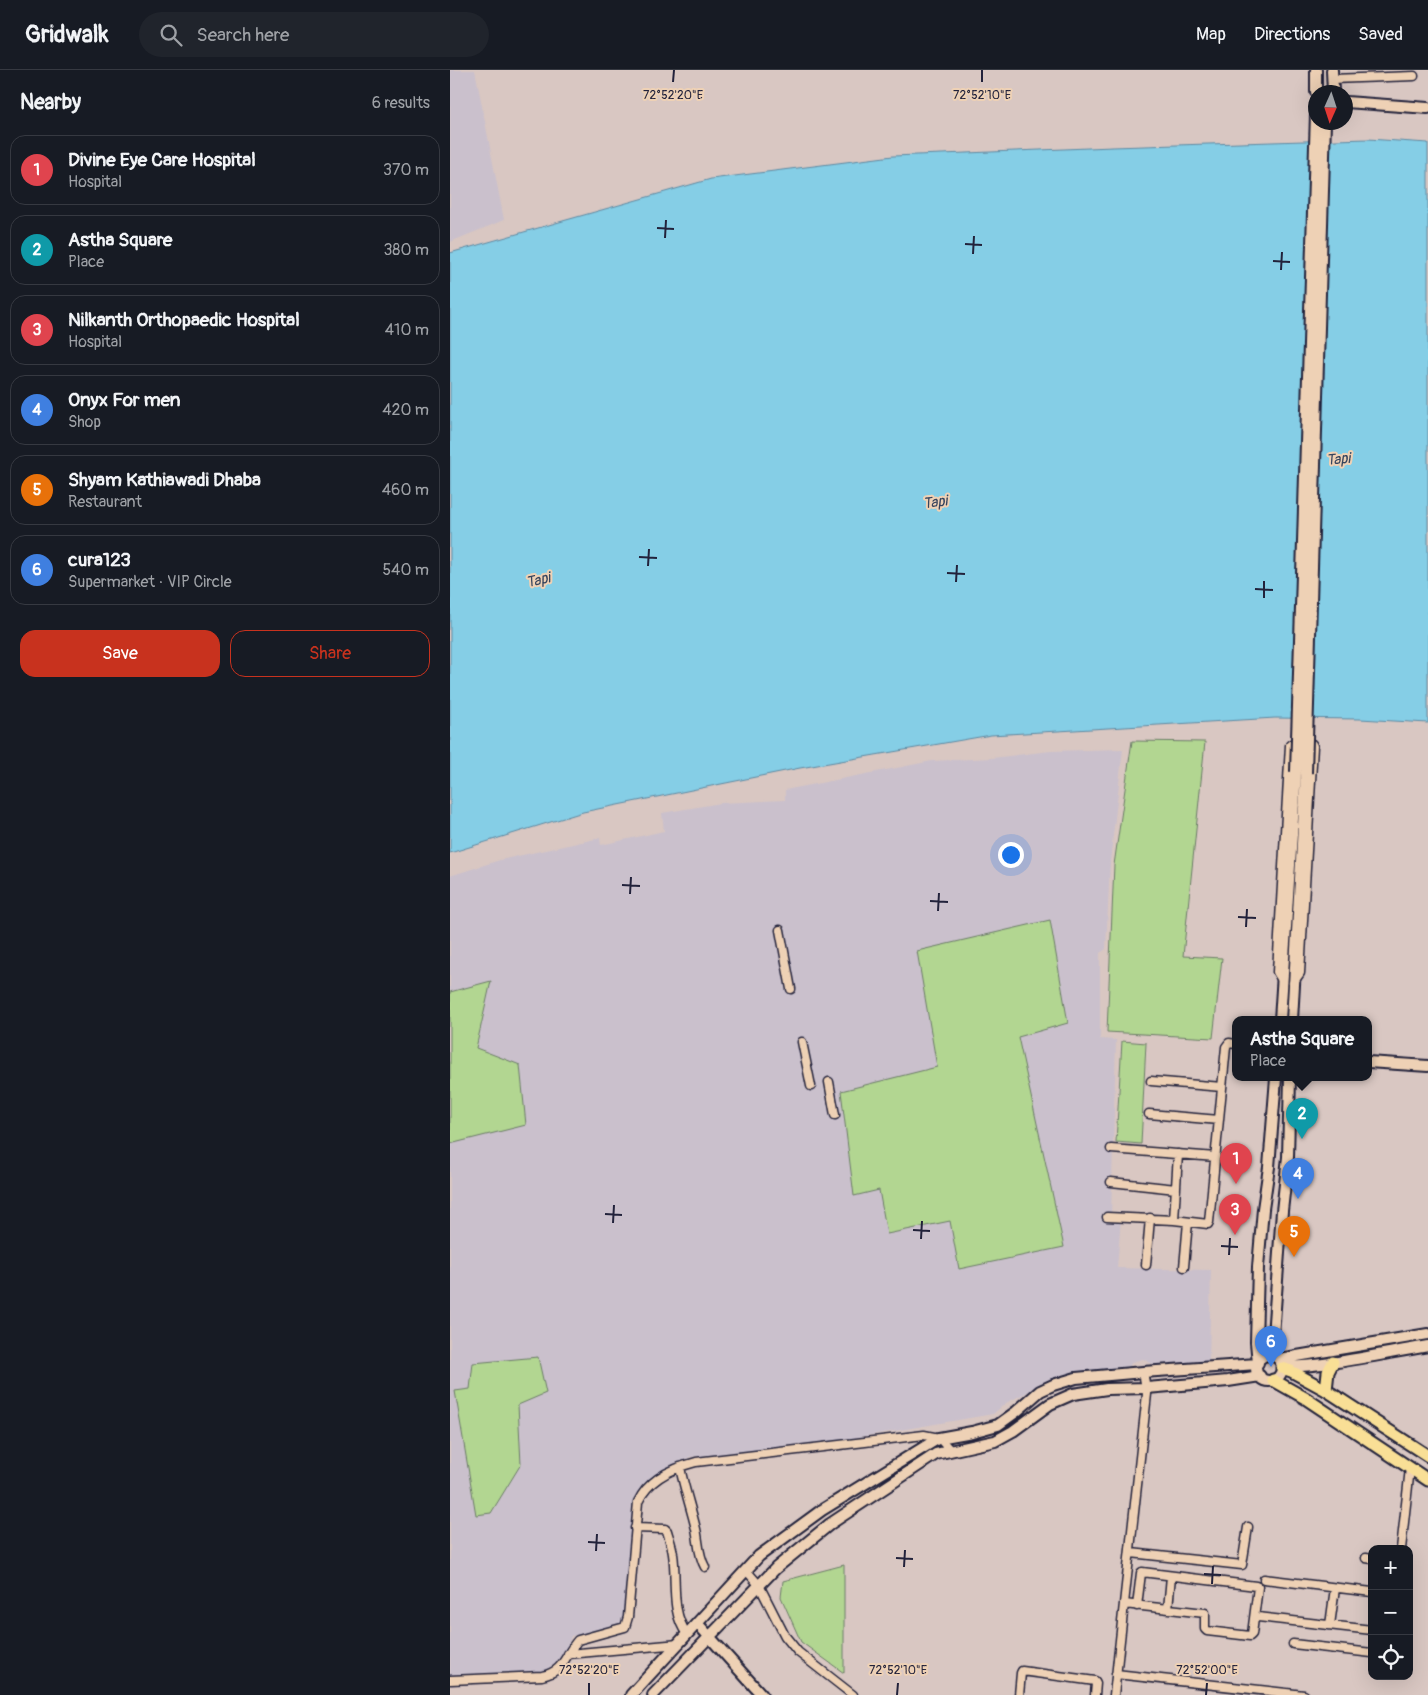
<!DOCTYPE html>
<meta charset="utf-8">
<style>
:root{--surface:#171b24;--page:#20242c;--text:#f1f3f6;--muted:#9ea1a6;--line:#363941;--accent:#c8321e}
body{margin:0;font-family:Pangolin,sans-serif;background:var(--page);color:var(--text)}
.controls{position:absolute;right:15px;bottom:15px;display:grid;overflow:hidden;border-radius:10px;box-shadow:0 5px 20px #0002}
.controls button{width:45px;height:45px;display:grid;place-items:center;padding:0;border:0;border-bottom:1px solid var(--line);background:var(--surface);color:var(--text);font:25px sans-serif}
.compass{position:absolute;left:858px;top:15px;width:45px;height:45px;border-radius:50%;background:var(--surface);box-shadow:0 5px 20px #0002;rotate:183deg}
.you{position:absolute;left:560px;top:784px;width:18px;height:18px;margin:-12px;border:4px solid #fff;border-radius:50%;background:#1a73e8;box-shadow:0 0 0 8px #1a73e833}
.badge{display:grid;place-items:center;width:32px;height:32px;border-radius:50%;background:var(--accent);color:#fff;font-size:16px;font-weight:700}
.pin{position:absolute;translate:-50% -41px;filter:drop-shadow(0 1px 2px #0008)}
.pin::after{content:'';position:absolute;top:26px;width:18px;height:15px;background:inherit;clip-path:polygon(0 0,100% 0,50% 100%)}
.popup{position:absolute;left:782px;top:946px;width:140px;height:65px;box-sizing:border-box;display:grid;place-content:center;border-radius:10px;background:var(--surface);filter:drop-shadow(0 1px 4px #0005);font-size:16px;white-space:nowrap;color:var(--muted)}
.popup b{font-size:19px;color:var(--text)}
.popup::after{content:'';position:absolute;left:50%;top:100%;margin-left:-10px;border:10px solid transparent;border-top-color:var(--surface)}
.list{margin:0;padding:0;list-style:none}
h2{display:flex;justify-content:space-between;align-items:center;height:65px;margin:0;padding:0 20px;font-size:21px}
h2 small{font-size:16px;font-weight:400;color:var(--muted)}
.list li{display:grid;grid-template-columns:32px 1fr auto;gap:15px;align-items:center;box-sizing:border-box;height:70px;margin:0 10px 10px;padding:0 10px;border:1px solid var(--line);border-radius:15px}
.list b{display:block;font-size:19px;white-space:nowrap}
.list p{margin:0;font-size:16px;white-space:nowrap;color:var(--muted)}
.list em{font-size:16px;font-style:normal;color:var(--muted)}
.actions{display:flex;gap:10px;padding:15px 20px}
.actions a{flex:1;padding:11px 0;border:1px solid var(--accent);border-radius:15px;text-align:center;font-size:18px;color:var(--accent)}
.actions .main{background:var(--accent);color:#fff}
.icon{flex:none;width:28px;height:28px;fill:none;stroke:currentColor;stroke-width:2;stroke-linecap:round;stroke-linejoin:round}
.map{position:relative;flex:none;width:978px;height:1625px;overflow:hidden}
header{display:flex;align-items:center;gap:30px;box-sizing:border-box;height:70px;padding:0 25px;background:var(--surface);border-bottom:1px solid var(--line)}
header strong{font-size:24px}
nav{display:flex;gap:28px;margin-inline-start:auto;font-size:18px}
.search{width:350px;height:45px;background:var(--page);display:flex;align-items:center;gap:12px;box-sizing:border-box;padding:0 18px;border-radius:28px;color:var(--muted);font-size:19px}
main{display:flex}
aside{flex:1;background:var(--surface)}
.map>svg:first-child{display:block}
.built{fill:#cac0cc}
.green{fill:#b2d691;stroke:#6a7c66}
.water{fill:#85cee6;stroke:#5d89a2}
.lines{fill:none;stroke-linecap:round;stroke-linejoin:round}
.street-casing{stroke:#22223b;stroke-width:11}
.secondary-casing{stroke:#22223b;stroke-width:14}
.primary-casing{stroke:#22223b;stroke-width:15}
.street{stroke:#eed1b5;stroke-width:8}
.secondary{stroke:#eed1b5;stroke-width:10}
.primary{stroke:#f9df96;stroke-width:11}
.secondary-bridge-casing{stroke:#22223b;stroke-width:14;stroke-linecap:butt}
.secondary-bridge{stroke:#eed1b5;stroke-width:10}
.ticks{fill:none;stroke:#22223b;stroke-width:2}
.labels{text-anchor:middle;stroke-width:4;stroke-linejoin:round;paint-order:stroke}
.water-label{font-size:15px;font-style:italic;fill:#36445d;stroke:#eed1b5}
.ticks-label{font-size:12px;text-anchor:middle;fill:#22223b;stroke:#eed1b5;stroke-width:4;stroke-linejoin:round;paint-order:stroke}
</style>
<header>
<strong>Gridwalk</strong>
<div class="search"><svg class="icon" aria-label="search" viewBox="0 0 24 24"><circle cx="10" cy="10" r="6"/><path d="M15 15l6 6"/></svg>Search here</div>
<nav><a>Map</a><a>Directions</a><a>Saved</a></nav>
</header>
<main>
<aside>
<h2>Nearby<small>6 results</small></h2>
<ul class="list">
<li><span class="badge" style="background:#e0444e">1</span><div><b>Divine Eye Care Hospital</b><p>Hospital</p></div><em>370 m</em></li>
<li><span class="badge" style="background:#0f9aa8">2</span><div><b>Astha Square</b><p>Place</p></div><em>380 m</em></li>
<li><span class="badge" style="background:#e0444e">3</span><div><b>Nilkanth Orthopaedic Hospital</b><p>Hospital</p></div><em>410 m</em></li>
<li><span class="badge" style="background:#3f7fe0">4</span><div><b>Onyx For men</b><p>Shop</p></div><em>420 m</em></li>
<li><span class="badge" style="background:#e8710a">5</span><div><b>Shyam Kathiawadi Dhaba</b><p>Restaurant</p></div><em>460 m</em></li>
<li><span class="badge" style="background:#3f7fe0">6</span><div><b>cura123</b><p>Supermarket · VIP Circle</p></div><em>540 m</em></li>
</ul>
<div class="actions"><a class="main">Save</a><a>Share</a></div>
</aside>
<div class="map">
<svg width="978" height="1625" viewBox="0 0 978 1625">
<rect width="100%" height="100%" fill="#d9c7c2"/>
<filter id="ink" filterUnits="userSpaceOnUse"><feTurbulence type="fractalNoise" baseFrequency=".02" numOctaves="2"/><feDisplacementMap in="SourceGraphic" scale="10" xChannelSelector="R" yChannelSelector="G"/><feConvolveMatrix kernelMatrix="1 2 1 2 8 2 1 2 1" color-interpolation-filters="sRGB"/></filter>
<g filter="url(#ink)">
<!-- built -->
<path class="built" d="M0,0H25L54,150L0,172Z
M673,679L660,792L656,879L650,883V969L666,970L661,1147L671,1149L667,1198L761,1200L759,1295L710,1298L693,1289L682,1292L678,1299L607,1307L556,1333L543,1344L375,1373L240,1387L211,1403L185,1431L174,1558L121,1566L115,1589L101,1601L0,1607V806L50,790L150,768L151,775L214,761L212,743L271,733L335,730V720L482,691L542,688L601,681Z"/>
<!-- green -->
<path class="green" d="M682,671L755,672L733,886L772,888L763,968L657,962L664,795Z
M600,850L618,953L568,967L614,1177L509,1199L500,1151L437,1164L429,1120L404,1126L391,1021L487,997L467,881Z
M41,911L26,978L70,995L76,1055L0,1074V922Z
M672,971L696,973L691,1074L666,1072Z
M88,1287L96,1323L68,1335L71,1394L41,1443L26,1445L5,1321L20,1319L23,1293Z
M394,1495V1603L351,1572L331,1527L333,1511Z"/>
<!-- water -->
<path class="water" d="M918,69L978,73V653L910,649L825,648L541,665L350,698L133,742L0,783V183L261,109L443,86L663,77Z"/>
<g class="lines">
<!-- street casing -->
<g class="street-casing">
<path id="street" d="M882,9L964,6
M330,860L341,919
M833,912L827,902L840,675L843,673L862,674L863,676L850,903L843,913
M352,972L361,1016
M701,1011L772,1017
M379,1012L385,1045
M699,1044L769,1050
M661,1079L766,1087
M661,1112L726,1119
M657,1147L724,1150L758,1154L759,1152L776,977L779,973L786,974
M724,1150L728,1084
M696,1195L700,1148
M734,1197L738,1152
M230,1397C234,1418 241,1438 246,1459C249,1472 248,1485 255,1497
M185,1458L215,1459L217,1461C219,1468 222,1476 223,1484C227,1510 220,1542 237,1564
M951,1479L960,1398
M681,1483L792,1495L798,1457
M916,1488L922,1489
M296,1500L309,1515L335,1566L348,1582L403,1625
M814,1509L922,1522
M674,1534L755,1543V1559L757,1561L800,1566L802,1564L808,1517L806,1516L692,1502L691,1503L687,1536
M718,1539L721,1506
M808,1547L922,1560
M880,1555L885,1518
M843,1574L922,1583
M118,1584L229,1574
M666,1604L854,1625
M0,1610L92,1606C115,1601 114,1586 128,1570L175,1557L178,1547L188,1432C198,1410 223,1398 246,1392L474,1365L489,1368L501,1381
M569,1625L571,1603L572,1601L645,1611L646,1613L645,1625
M664,1625L697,1324L693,1302"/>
</g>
<!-- secondary casing -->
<g class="secondary-casing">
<path id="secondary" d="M882,0L883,22
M866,22V0
M896,32L978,38
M830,950L846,702
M842,950L856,703
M918,992L978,996
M806 1298a13 13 0 1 1 26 0a13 13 0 1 1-26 0Z
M826,1287L823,1266L832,1141L838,1087L840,1008
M829,1289L978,1264
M808,1293L806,1272L808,1197L813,1139L819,1097L826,1008
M832,1297C881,1296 930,1284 978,1276
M247,1553L312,1625
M181,1625L309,1486L372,1440L489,1368L522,1362L548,1355L566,1342L590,1321L603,1315L626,1308L693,1302L807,1294
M203,1625L326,1498L380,1454L486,1384L545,1371L563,1361L600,1334L623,1324L657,1319L697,1318L778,1311L810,1306"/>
</g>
<!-- primary casing -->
<g class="primary-casing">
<path id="primary" d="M832,1298L841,1301L876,1320L978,1386
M823,1310L855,1328L978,1410
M876,1320L878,1302L883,1292"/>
</g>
<!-- street -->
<use href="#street" class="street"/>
<!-- secondary -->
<use href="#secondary" class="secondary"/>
<!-- primary -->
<use href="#primary" class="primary"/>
<!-- secondary-bridge casing -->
<g class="secondary-bridge-casing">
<path id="secondary-bridge" d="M846,702L866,43
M856,703L875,52"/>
</g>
<!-- secondary-bridge -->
<use href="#secondary-bridge" class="secondary-bridge"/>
</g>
</g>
<!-- ticks -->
<path class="ticks" d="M223,12L224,0M532,12V0M207,158L224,159M215,168L216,150M515,174L532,175M523,184L524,166M823,191L840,192M831,200L832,182M189,487L207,488M198,496L199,479M497,503L515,504M506,512L507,495M805,519L823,520M814,528V511M172,815L190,816M180,824L181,807M480,831L498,832M488,841L489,823M788,847L806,848M796,857L797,839M155,1144L172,1145M163,1153L164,1135M463,1160L480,1161M471,1169L472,1151M771,1176L788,1177M779,1185L780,1168M138,1472L155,1473M146,1481L147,1464M446,1488L463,1489M454,1497L455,1480M754,1504L771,1505M762,1514L763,1496M139,1625V1613M447,1625L448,1613M756,1625L757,1613"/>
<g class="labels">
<!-- water labels -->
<g class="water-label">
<text transform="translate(888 389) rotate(-5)" y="5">Tapi</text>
<text transform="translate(485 432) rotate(-7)" y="5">Tapi</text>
<text transform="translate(88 510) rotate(-13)" y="5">Tapi</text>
</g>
</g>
<g class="ticks-label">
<text x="223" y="29">72°52'20"E</text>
<text x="532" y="29">72°52'10"E</text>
<text x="139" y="1604">72°52'20"E</text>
<text x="448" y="1604">72°52'10"E</text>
<text x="757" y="1604">72°52'00"E</text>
</g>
</svg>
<div class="controls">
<button>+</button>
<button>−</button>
<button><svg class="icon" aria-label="locate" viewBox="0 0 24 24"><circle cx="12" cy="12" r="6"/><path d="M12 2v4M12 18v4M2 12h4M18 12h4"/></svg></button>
</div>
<svg class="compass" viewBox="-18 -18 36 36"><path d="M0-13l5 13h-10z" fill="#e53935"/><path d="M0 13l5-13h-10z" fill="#9ea1a6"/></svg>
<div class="you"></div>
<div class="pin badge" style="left:786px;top:1114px;background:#e0444e">1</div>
<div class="pin badge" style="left:852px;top:1069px;background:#0f9aa8">2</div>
<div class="popup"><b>Astha Square</b>Place</div>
<div class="pin badge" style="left:785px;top:1165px;background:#e0444e">3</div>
<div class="pin badge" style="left:848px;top:1129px;background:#3f7fe0">4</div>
<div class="pin badge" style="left:844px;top:1187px;background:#e8710a">5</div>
<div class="pin badge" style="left:821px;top:1297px;background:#3f7fe0">6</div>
</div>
</main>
